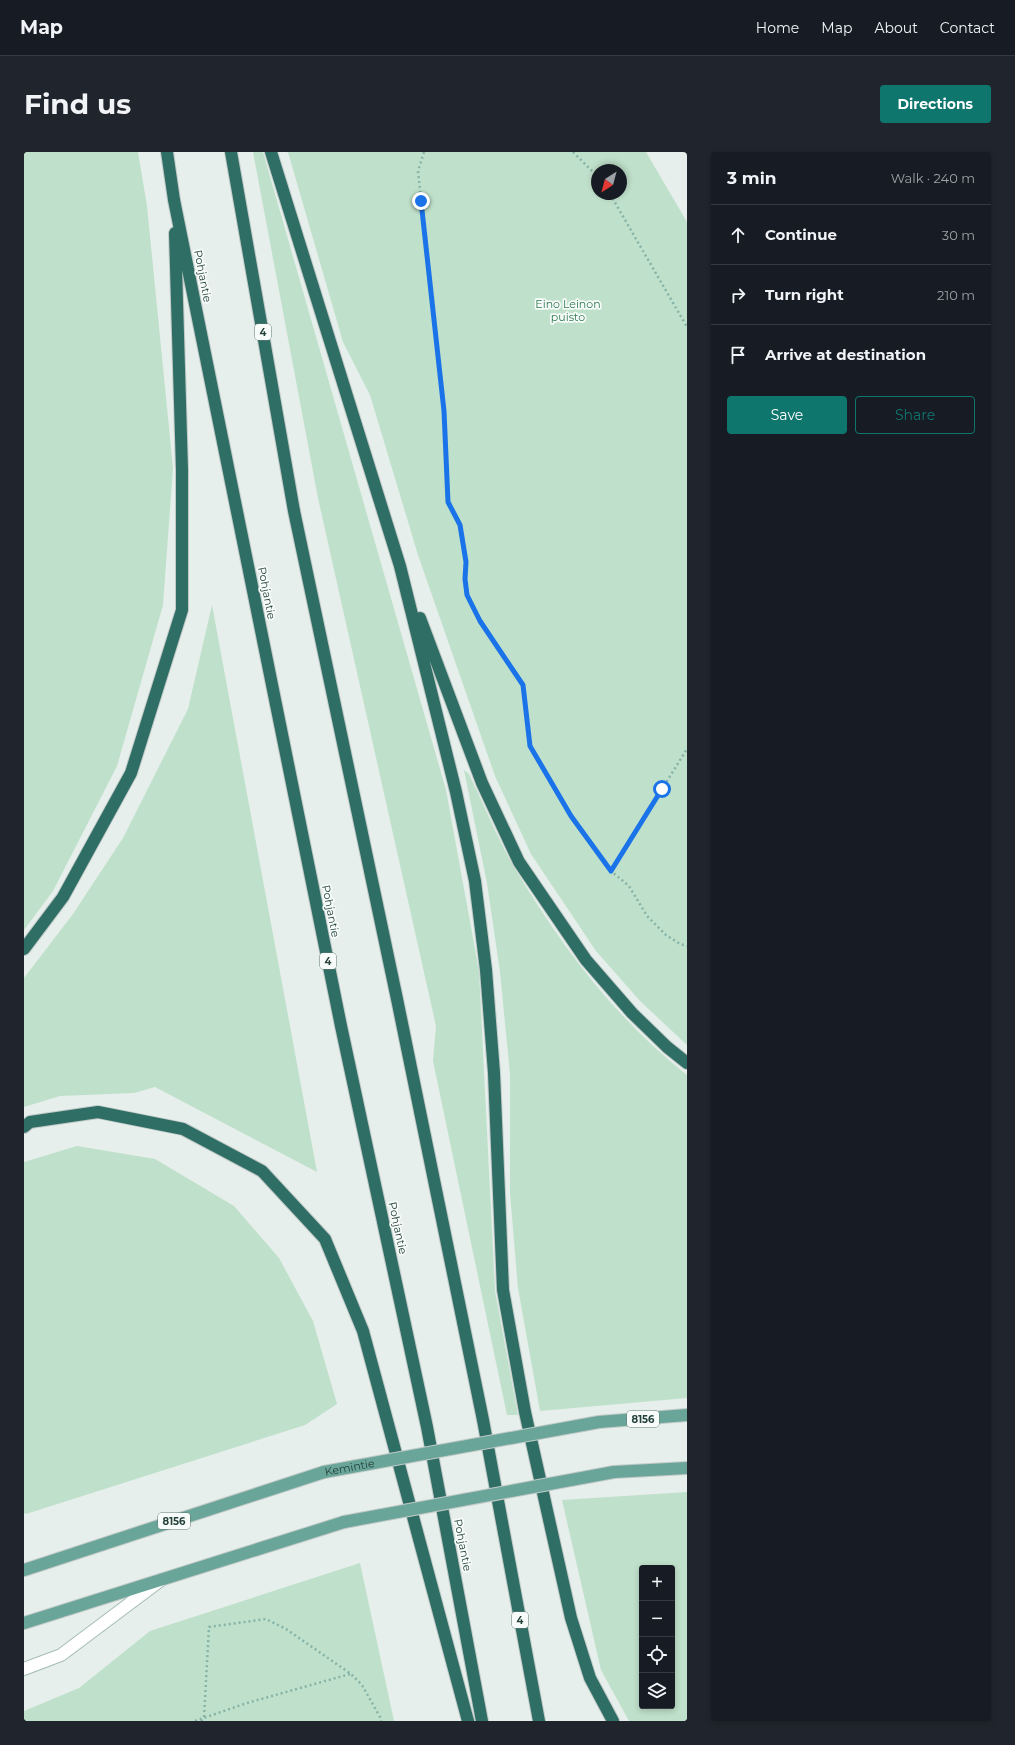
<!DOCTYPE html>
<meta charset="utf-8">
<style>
:root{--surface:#171b24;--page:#20242c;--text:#f1f3f6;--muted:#9ea1a6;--line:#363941;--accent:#0f766e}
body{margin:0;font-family:Montserrat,sans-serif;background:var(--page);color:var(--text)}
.controls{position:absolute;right:12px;bottom:12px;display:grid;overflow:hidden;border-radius:4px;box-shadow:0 2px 6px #0003}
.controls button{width:36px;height:36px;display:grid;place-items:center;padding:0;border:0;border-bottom:1px solid var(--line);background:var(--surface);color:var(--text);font:20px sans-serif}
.compass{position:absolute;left:567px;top:12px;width:36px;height:36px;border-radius:50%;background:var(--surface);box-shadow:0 2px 6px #0003;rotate:216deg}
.stop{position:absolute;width:12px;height:12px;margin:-9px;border:3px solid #1a73e8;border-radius:50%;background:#fff}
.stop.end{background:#1a73e8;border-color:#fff;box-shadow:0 1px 4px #0008}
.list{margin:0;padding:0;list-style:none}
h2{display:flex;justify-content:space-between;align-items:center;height:52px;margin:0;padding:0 16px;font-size:17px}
h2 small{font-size:13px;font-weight:400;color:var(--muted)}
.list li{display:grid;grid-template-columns:26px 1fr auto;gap:12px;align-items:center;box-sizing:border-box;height:60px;padding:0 16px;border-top:1px solid var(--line)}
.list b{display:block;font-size:15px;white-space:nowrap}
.list em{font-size:13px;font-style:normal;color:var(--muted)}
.actions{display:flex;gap:8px;padding:12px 16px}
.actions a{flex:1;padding:9px 0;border:1px solid var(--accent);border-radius:4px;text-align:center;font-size:14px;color:var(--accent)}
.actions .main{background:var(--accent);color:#fff}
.icon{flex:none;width:22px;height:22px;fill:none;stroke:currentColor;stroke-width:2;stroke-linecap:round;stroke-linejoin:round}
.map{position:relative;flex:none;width:663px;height:1569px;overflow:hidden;border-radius:4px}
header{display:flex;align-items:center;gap:24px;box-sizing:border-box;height:56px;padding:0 20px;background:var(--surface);border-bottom:1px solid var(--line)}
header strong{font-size:19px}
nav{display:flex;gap:22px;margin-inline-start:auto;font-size:14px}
.intro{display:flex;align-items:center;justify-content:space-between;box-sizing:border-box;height:96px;padding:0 24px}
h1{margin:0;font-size:28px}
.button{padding:10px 18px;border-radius:4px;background:var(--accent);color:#fff;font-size:14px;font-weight:700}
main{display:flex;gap:24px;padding:0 24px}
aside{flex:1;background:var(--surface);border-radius:4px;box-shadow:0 2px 6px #0003}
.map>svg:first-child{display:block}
.green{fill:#bfe0ca;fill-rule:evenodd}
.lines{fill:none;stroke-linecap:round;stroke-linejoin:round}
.secondary-casing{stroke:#a4bbb4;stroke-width:14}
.primary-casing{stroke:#c2cac8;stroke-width:14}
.motorway-casing{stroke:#c2cac8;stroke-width:14}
.path{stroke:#86b3a7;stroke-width:2.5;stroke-dasharray:2 3;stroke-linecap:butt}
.secondary{stroke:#fff;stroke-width:12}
.primary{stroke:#6aa599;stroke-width:12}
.motorway{stroke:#2f6e65;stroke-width:12}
.primary-bridge-casing{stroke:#c2cac8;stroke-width:14;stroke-linecap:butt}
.primary-bridge{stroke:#6aa599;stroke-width:12}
.route{stroke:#1a73e8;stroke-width:5}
.labels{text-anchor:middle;stroke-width:3.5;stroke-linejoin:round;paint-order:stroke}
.shield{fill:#f7fbf9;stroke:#637a74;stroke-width:1}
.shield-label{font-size:10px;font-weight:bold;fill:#24423b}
.street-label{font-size:11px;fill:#24423b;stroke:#f7fbf9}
.park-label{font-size:11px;fill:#2d7950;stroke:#f7fbf9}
</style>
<header>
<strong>Map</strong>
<nav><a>Home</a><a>Map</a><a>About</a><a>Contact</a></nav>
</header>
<div class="intro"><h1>Find us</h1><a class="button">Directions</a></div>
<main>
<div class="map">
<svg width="663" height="1569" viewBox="0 0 663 1569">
<rect width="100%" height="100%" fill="#e6efeb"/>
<!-- green -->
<path class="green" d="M0,0H114L123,54L149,316L139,453L93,614L29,739L0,778Z
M229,0H239L422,638L455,819L471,1139L494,1263H483L409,909L412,874L294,346Z
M264,0H622L663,70V893L616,849L572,799L507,702L471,624L394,403L346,243L319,190ZM573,18H597V42H573Z
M188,453L293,1020L131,935L110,941L36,944L0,955V826L49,762L99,686L164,557Z
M440,618L445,622C460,653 473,685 490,715C537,794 590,865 663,923V1246L516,1259L494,1136L486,1041V922L476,820L463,731Z
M53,994L131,1007L210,1054L255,1106L289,1169L313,1252L281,1273L2,1362L0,1361V1010Z
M663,1340V1569H605L577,1518L538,1348ZM618,1416H648V1554H618Z
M336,1411L370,1569H0V1559L55,1536L126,1479Z"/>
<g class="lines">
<!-- secondary casing -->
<g class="secondary-casing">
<path id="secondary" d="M0,1517L37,1503L137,1428"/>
</g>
<!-- primary casing -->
<g class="primary-casing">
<path id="primary" d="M575,1270L663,1263
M590,1320L663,1316
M0,1418L300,1320
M0,1471L320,1370"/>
</g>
<!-- motorway casing -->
<g class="motorway-casing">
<path id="motorway" d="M143,0L150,48L317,874L403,1275L458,1569
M207,0L270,359L373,847L459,1268L515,1569
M247,0L376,414L432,640L451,729L462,818L470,921L479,1138L501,1260L547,1466L566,1526L589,1569
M396,466L458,631L495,710L562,808L608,861L643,895L663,911
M0,797L39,745L107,621L158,458V318L151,81
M0,975L6,970L74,960L159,977L238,1019L301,1087L339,1179L444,1569"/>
</g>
<!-- path -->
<path class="path" d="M400,0L394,19L420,259L424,350L436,373L442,410L441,427L443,443L455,469L499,533L505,594L547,664L587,719L605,734L623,764L642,783L656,792L663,794
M549,0L573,24
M586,42L663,175
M587,719L663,597
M171,1569L223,1551L326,1522
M177,1569L180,1565L185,1475L242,1467L262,1477L327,1522L338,1533L356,1565L357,1569"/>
<!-- secondary -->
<use href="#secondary" class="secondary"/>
<!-- primary -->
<use href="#primary" class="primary"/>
<!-- motorway -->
<use href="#motorway" class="motorway"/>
<!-- primary-bridge casing -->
<g class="primary-bridge-casing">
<g id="primary-bridge">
<path id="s1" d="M300,1320L575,1270"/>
<path d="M320,1370L590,1320"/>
</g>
</g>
<!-- primary-bridge -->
<use href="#primary-bridge" class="primary-bridge"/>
</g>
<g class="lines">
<!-- route -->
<path class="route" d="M397,49L420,259L424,350L436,373L442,410L441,427L443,443L456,469L499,533L506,594L547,664L587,719L638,637"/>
</g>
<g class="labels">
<!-- shield labels -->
<g class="shield">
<rect x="231" y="172" width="16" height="16" rx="3"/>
<rect x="296" y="801" width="16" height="16" rx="3"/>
<rect x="603" y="1259" width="32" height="16" rx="3"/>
<rect x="134" y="1361" width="32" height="16" rx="3"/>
<rect x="488" y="1460" width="16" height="16" rx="3"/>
</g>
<g class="shield-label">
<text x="239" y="184">4</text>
<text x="304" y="813">4</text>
<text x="619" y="1271">8156</text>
<text x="150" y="1373">8156</text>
<text x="496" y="1472">4</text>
</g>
<!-- street labels -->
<g class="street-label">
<text transform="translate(179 124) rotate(79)" y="4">Pohjantie</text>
<text transform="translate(243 441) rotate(79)" y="4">Pohjantie</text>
<text transform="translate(307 759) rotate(79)" y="4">Pohjantie</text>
<text transform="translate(374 1076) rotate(78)" y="4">Pohjantie</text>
<text dy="4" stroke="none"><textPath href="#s1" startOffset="26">Kemintie</textPath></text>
<text transform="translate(439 1393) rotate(79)" y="4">Pohjantie</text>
</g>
<!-- park labels -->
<g class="park-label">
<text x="544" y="156">Eino Leinon<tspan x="544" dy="13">puisto</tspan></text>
</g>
</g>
</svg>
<div class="controls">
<button>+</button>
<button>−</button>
<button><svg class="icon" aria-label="locate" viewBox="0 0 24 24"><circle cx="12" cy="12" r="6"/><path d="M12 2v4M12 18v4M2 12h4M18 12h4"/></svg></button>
<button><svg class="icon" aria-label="layers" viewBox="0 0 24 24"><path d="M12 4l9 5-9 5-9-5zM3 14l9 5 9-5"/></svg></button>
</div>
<svg class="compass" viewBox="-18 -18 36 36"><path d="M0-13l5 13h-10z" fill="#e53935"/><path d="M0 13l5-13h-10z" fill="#9ea1a6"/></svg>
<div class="stop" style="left:638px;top:637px"></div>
<div class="stop end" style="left:397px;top:49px"></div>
</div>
<aside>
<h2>3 min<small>Walk · 240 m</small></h2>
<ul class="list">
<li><svg class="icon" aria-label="ahead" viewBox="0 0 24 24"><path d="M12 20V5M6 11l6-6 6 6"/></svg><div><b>Continue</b></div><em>30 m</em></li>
<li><svg class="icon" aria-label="right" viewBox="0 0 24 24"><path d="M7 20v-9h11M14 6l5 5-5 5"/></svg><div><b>Turn right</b></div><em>210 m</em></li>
<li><svg class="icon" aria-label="arrive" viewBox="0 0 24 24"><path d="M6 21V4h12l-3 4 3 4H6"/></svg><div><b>Arrive at destination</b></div></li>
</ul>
<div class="actions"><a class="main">Save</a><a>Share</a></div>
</aside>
</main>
